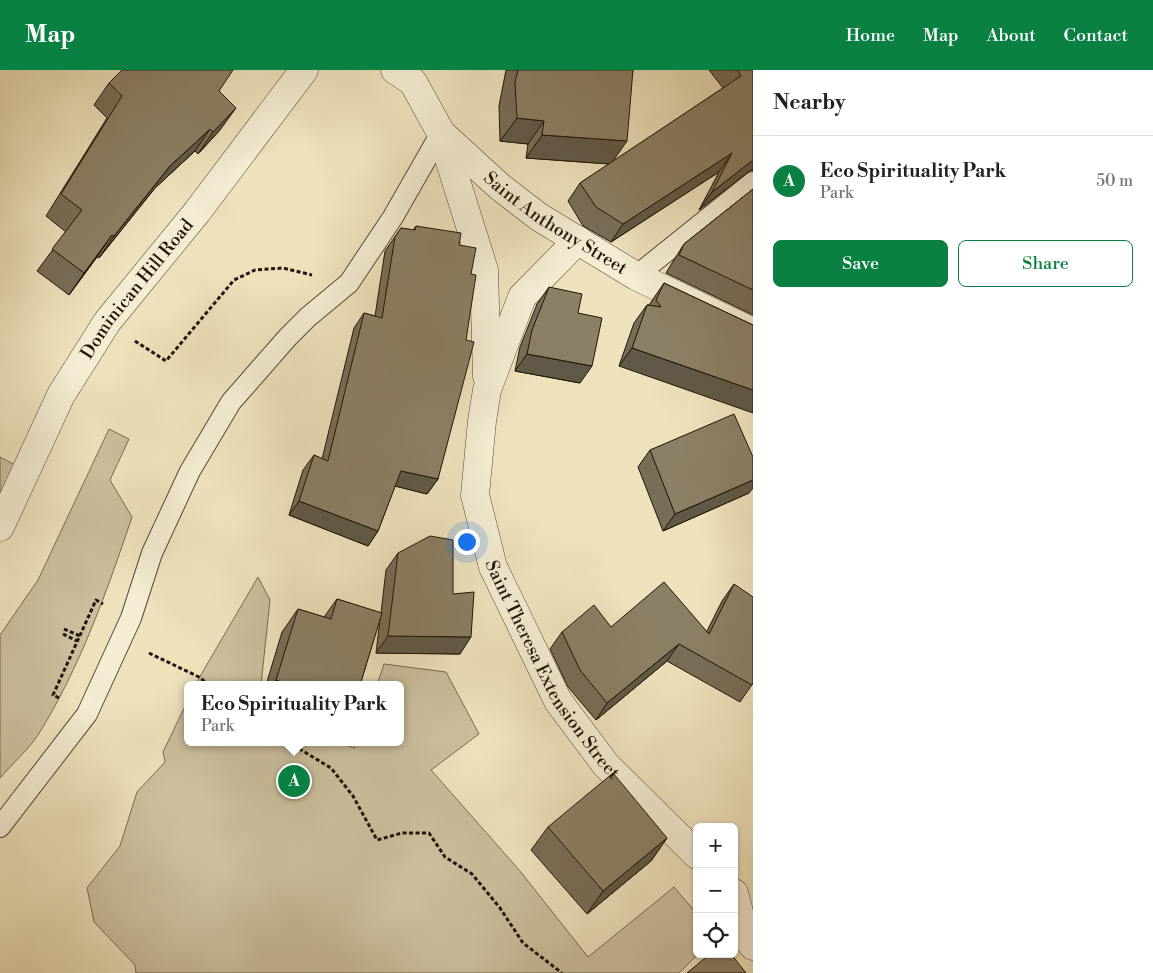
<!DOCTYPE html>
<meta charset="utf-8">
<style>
:root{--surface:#fff;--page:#f6f6f6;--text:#222;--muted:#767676;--line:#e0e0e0;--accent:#0b8043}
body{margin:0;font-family:"Libre Bodoni",serif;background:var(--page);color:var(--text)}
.controls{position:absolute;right:15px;bottom:15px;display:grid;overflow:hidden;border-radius:8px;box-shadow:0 1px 4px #0004}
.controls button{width:45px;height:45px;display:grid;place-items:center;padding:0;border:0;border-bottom:1px solid var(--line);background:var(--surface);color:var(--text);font:25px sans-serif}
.you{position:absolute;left:466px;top:471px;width:18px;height:18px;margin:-12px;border:4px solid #fff;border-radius:50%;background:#1a73e8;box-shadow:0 0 0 8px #1a73e833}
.badge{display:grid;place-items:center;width:32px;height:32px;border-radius:50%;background:var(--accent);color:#fff;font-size:16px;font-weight:700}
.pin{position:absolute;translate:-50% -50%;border:2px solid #fff;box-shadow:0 1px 5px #0006}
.popup{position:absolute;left:184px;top:611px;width:220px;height:65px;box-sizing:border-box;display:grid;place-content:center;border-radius:8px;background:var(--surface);filter:drop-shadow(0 1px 4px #0005);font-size:16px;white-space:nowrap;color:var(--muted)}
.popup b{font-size:19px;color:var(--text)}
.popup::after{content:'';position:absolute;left:50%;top:100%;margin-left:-10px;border:10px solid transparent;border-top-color:var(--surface)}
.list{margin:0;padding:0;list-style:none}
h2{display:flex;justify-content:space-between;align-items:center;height:65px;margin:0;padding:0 20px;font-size:21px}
h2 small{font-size:16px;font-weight:400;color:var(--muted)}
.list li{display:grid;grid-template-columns:32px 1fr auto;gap:15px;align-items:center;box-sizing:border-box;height:90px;padding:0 20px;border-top:1px solid var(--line)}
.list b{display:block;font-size:19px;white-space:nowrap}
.list p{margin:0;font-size:16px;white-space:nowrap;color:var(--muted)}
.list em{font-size:16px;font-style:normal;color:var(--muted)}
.actions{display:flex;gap:10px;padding:15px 20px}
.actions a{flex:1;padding:11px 0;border:1px solid var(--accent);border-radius:8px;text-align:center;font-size:18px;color:var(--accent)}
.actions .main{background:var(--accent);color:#fff}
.icon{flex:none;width:28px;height:28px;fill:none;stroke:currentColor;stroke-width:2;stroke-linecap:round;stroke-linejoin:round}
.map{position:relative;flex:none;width:753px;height:903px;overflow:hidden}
header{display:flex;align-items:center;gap:30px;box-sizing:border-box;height:70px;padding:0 25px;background:var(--accent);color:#fff}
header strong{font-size:24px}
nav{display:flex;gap:28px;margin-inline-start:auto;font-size:18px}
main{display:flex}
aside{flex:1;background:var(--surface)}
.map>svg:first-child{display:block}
.green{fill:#cbbf9d;stroke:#766a52}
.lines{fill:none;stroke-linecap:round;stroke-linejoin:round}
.lane-casing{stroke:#544834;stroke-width:22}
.street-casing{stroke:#544834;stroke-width:29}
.path{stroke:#201406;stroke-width:3;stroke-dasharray:4 2.5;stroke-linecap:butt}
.lane{stroke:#f4ecd3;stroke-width:20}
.street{stroke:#f4ecd3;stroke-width:28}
.wall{fill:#786d57;stroke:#201406}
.shaded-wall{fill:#615947;stroke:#201406}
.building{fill:#8b7f65;stroke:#201406}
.labels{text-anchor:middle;stroke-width:5;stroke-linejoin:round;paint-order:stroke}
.street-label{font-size:18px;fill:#201406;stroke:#f4ecd3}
</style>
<header>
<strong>Map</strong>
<nav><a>Home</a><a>Map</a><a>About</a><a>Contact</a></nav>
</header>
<main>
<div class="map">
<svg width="753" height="903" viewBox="0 0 753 903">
<rect width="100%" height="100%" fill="#eee2bc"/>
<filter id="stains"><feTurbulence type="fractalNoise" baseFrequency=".004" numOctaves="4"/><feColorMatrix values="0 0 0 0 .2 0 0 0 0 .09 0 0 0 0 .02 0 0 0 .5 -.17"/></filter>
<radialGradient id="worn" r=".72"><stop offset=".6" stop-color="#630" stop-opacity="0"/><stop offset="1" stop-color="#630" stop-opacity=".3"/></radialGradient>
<!-- green -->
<path class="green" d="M109,359L129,369L110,410L132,447C107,521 80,598 38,665C28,680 12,694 0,708V565L38,510Z
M0,387L19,397L0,442Z
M258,507L270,530L261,615H195Z
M384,594L446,602L479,664L431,700L520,801L588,887L674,817L697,844L698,884L679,903H136L135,895L94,852L87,818L120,776L137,722L165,692L163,682L188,630V672H338L354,678L356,672H400V615H377Z"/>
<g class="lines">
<!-- lane casing -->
<g class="lane-casing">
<path id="lane" d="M636,206L753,112
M0,757L87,644L131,548L152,483L190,401L231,332L288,267L308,247L349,213L393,147L441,63"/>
</g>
<!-- street casing -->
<g class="street-casing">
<g id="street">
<path id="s1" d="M395,0L413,12L441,63L500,117L539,147L636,206L753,262"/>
<path d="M441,63L484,200L487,306"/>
<path id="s2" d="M578,170L522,227L487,320L482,351L475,425L493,497L558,631L606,695L697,785"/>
<path id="s3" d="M0,457L61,325L107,252L197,142L304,0"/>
<path d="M734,823L745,865L753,876"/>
</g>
</g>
<!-- path -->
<path class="path" d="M135,271L166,291L234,210L255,200L283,198L312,205
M64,559L80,566
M63,564L77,571
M149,583L199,607L209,615
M59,628L53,625L96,530L103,534
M288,672L331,698L353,726L377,770L402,763H429L445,787L472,804L500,838L523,873L562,903"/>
<!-- lane -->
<use href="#lane" class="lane"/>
<!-- street -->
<use href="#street" class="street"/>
</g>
<!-- wall -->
<path class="wall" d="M506,0H633L612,92L723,18L709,0H753V101L751,100L699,140L719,102L611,172L583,156L568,131L580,113L609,94L526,88L528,74L500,71L499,36Z
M109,13L219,21L220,60L198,84L195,81L155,118L99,188L97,187L69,225L37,201L66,162L46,146L107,48L94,35Z
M753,119V245L666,203L672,193L684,174Z
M416,156L459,175L438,409L427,424L395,416L378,461L368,476L289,445L303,400L314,385L322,389L354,258L364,243L375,246L385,181L401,158L413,160Z
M664,213L753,255L619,296L634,253L647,235H649Z
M549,217L578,243L580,313L515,301L520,277L537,234Z
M650,380L749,423L663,461L638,397Z
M398,483L453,524L460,584L376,583L380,549L360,615H266L282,562L298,539L324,547L337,529L381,543L386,500Z
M734,514L753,613L740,632L667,591L596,650L568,617L550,579L562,562L611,557L707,561L722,531Z
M548,757L667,768L651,791L587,844L531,780Z"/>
<!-- shaded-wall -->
<path class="shaded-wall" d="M236,38L220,60L198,84L213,62Z
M517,48L544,51L528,74L500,71Z
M210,59L195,81L155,118L99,188L114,166L170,96Z
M542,65L627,71L611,94L526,88Z
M732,83L719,102L611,172L623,154Z
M753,90V101L751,100L699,140L712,122Z
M112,165L97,187L69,225L84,203Z
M632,278L753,320V343L619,296Z
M527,284L592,296L580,313L515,301Z
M401,401L438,409L427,424L391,415Z
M753,410V418L749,423L663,461L675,444Z
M299,431L378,461L368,476L289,445Z
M388,566L471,567L460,584L376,583Z
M679,574L667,591L596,650L607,633Z
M276,610L290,615H273Z
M667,768L651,791L587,844L603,821Z"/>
<!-- building -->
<path class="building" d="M122,0H233L219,21L236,38L213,62L210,59L170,96L114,166L112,165L84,203L52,179L82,140L61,124L122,26L109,13Z
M518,0H633L627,71L542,65L544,51L517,48L515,12Z
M737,0H753V90L712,122L732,83L623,154L596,137L580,113L741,6Z
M753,119V220L679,185L684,174Z
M416,156L461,163L459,175L476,178L471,204L476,205L466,270L474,272L438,409L401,401L378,461L299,431L314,385L328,391L364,243L382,248L395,167L401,158L415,160Z
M664,213L753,255V320L632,278L647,235L661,237L656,230Z
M549,217L582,224L578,243L602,248L592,296L527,284L532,260Z
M734,344L753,387V410L675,444L650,380Z
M430,466L453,470V524L474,522L471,567L388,566L398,483Z
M664,512L709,564L734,514L753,527V613L752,615L679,574L607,633L580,600L562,562L594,535L611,557Z
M337,529L382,543L360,615H290L276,610L298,539L331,549Z
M613,703L667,768L603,821L548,757Z
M710,884H731L746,903H687Z"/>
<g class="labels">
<!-- street labels -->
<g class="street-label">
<text dy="6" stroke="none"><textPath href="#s1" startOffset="226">Saint Anthony Street</textPath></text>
<text dy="6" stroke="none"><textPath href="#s3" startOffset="276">Dominican Hill Road</textPath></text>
<text dy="6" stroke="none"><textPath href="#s2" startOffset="478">Saint Theresa Extension Street</textPath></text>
</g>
</g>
<rect width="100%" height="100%" filter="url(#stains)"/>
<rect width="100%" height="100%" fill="url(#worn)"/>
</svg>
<div class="controls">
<button>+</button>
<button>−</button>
<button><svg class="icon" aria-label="locate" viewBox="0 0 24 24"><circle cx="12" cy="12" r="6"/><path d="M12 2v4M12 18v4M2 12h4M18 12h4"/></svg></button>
</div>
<div class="you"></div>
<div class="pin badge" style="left:294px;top:711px">A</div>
<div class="popup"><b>Eco Spirituality Park</b>Park</div>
</div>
<aside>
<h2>Nearby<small></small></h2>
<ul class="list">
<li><span class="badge">A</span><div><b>Eco Spirituality Park</b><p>Park</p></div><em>50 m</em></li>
</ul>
<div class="actions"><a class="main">Save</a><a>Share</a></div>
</aside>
</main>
